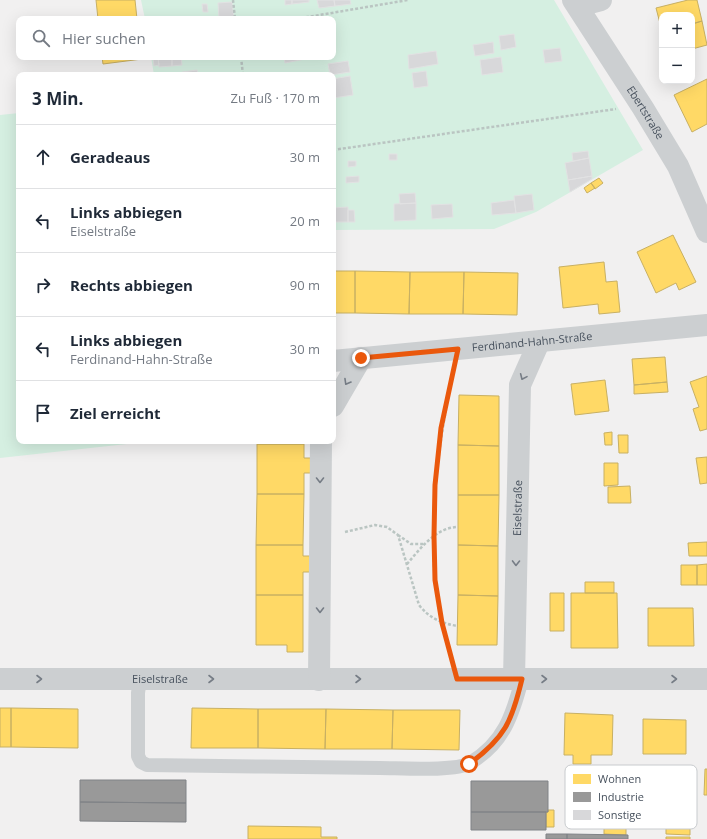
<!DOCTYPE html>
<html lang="de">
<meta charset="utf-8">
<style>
:root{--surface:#fff;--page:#f2f2f3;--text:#1f2937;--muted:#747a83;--line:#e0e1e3}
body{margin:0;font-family:"Open Sans",sans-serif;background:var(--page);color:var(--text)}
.controls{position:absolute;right:12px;top:12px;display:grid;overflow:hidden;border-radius:8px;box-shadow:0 4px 16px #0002}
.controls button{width:36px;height:36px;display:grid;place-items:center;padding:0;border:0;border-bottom:1px solid var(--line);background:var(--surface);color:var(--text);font:20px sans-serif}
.stop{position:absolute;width:12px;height:12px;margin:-9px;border:3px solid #ea580c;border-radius:50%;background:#fff}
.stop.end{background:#ea580c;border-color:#fff;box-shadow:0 1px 4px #0008}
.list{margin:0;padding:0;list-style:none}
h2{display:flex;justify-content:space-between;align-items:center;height:52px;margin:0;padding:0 16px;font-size:17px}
h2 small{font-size:13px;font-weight:400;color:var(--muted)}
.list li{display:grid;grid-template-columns:26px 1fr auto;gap:12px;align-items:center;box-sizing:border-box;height:64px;padding:0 16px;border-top:1px solid var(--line)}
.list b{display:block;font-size:15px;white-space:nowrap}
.list p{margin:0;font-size:13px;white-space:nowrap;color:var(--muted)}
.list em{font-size:13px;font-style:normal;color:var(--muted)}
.icon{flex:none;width:22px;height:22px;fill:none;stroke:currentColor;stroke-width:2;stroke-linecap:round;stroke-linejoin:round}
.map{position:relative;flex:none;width:707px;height:839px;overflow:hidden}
.search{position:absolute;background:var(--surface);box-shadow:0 4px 16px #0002;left:16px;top:16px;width:320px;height:44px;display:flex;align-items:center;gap:10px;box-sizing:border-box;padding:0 14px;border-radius:8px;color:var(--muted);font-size:15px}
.panel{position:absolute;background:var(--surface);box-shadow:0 4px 16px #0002;left:16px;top:72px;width:320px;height:372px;border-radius:8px}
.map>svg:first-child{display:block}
.green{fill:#d5efe1}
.homes{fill:#ffd966;stroke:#c8b063}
.industry{fill:#999;stroke:#808387}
.building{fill:#d8d8da;stroke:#e2e2e3}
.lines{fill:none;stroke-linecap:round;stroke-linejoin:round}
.path{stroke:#bac5c2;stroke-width:2.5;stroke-dasharray:3 2;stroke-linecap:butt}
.service{stroke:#cccfd1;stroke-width:14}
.minor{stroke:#cccfd1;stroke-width:22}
.oneway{stroke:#767d86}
.route{stroke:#ea580c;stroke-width:5}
.labels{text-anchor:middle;stroke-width:4;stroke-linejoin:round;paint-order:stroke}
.street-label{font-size:11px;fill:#47515d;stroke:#fff}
.key{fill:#fff;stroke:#c8cbce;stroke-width:1}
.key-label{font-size:11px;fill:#47515d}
</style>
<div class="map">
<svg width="707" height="839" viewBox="0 0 707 839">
<rect width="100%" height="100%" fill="#f1f0f0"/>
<!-- green -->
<path class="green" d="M141,0H554L643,150L536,212L494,229L333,230V75H154L151,57H333V19H145Z
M19,113V441H154L0,458V115Z"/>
<!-- homes -->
<path class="homes" d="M96,0H135L137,19H98Z
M688,0H697L702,21L692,24V15H662V31L656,8Z
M702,21L707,45L692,49V24Z
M102,57H141L142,59L103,64Z
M707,79V124L692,132L674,95Z
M599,178L603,183L595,189L591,183Z
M591,183L595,188L587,193L584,188Z
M673,235L696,282L679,290L676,283L656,293L637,252Z
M604,262L606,282L617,281L620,312L599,314L598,304L563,308L559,267Z
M333,271H355V313H333Z
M355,271L410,272L409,314L355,313Z
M410,272H464L463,314H409Z
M464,272L518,273L517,315L463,314Z
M665,357L667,382L634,385L632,359Z
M707,376V429L700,431L693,409L699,407L690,382Z
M605,380L609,411L575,415L571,384Z
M667,382L668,392L634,394V385Z
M459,395L499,396V446L458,445Z
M612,432V445H605L604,433Z
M618,435H628V453H619Z
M257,441H304V444H257Z
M257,444H304V458H311V473H304V494H257Z
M458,445L499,446V495H458Z
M707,457V483L700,484L696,458Z
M604,463H618V485L604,486Z
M630,486L631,503H608V487Z
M257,494H304L303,545H256Z
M458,495H499L498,546L458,545Z
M707,542V556H689L688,543Z
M256,545H303V556H310V572H303V595H256Z
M458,545L498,546V596L458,595Z
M707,564V585H697V565Z
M681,565H697V585H681Z
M585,582H614V593H585Z
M550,593H564V631H550Z
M571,593H617L618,648H571Z
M256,595H303V652H287V645H256Z
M458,595L498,596L497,645H457Z
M648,608H693L694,646H648Z
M0,708H11V747H0Z
M11,708L78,709V748L11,747Z
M192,708L258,709V748H191Z
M258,709H326L325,749L258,748Z
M326,709L393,710L392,749H325Z
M393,710H460L459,750L392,749Z
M565,713L613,715L612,755H591V764H573V755H564Z
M643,719L686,720V754H643Z
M705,769H707V795H704Z
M548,810H554V827H546V812H548Z
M666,814L690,815V835L666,834Z
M604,816H626V835L604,834Z
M248,826L321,827V837H337V839H248Z
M666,837H690V839H666Z"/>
<!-- industry -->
<path class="industry" d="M80,780H186V803L80,802Z
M471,781H548V812H471Z
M80,802L186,803V822L80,821Z
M471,812H546V830H471Z
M546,834H567V839H546Z
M567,834L628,835V839H567Z"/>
<!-- building -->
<path class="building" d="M285,0H292V4L285,5Z
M292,0H309V2L292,4Z
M317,0H334L335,6L319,8Z
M334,0H350L351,4L335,6Z
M232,2L234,19H219L218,3Z
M202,4H207L208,12H203Z
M514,34L516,47L501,50L499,36Z
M493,42L494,53L475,56L473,45Z
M560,48L562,61L545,63L543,50Z
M436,51L438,64L409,69L408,55Z
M153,57H158L159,65L154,66Z
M158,57H172V66L159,67Z
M172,57H181L182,65L172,66Z
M284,57H305V59L285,63Z
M501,57L503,72L482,75L480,60Z
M348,61L350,72L330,75L328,64Z
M197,70L198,75H183L182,72Z
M426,71L428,86L414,88L412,73Z
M350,76L353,95L333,98V79Z
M588,151L589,158L573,161L572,153Z
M389,154H397V160H389Z
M589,158L592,176L568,180L565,163Z
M348,161H356V166L348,167Z
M359,176V182L346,183V177Z
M592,176V179L570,192L568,180Z
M415,193L416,203L400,204L399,194Z
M532,194L534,210L516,213L514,196Z
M514,200L516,213L492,215L491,203Z
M416,203V220L394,221V204Z
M452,204L453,217L432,219L431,205Z
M348,207V222H333V208Z
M348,210H354L355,222H348Z"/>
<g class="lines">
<!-- path -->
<path class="path" d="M233,0L235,19
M296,19L408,0
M241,57L243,75
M333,150L616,109
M345,532L375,525L387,527L398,535L419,605C429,618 441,623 457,626
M398,535L411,544H424
M407,564C420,549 436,527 458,527
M451,655C444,631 437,605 435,580C429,511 439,441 453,373"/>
<!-- service -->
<path class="service" d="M140,679L138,693V756L141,762L147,765C225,766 302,767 380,768C399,768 455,772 470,763C504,743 513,714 522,679"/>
<!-- minor -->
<g class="minor">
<path id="s1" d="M573,0L643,108L678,166L707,232"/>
<path d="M578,6L601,0"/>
<path id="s2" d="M333,361L707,325"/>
<path d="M333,406L361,358"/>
<path id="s3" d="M0,679H707"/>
<path id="s4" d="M514,679L520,385L539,342"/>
<path d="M319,680L321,441"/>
</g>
</g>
<!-- one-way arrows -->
<defs><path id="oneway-chevron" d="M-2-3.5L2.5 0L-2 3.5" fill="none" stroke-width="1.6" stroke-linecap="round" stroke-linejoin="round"/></defs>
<g class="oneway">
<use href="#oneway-chevron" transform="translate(523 377) rotate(114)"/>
<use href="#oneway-chevron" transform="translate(347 382) rotate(120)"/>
<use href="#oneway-chevron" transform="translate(320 480) rotate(90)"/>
<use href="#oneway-chevron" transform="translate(516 563) rotate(91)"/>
<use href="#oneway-chevron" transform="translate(320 610) rotate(90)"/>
<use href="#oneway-chevron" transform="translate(39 679)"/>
<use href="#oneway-chevron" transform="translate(211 679)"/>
<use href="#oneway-chevron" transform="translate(358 679)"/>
<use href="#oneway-chevron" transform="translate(544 679)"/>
<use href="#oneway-chevron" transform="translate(674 679)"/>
</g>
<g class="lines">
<!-- route -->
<path class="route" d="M361,358L458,349L441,428L435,485L434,536L435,580L442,623L457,679H522C512,721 505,738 469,764"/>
</g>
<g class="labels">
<!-- street labels -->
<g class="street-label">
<text dy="4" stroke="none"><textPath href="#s1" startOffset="134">Ebertstraße</textPath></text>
<text dy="4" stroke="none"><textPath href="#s2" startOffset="200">Ferdinand-Hahn-Straße</textPath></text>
<text dy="4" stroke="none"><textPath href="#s4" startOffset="171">Eiselstraße</textPath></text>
<text dy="4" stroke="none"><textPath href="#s3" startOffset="160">Eiselstraße</textPath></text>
</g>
</g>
<!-- legend -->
<rect x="565" y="765" width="132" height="64" rx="6" class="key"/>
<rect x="573" y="774" width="18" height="10" fill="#ffd966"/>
<rect x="573" y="792" width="18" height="10" fill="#999"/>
<rect x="573" y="810" width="18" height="10" fill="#d8d8da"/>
<g class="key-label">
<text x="598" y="783">Wohnen</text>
<text x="598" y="801">Industrie</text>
<text x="598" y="819">Sonstige</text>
</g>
</svg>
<div class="controls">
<button>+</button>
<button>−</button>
</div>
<div class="stop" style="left:469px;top:764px"></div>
<div class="stop end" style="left:361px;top:358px"></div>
<div class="search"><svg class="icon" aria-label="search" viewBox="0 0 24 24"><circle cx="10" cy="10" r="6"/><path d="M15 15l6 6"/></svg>Hier suchen</div>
<section class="panel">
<h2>3 Min.<small>Zu Fuß · 170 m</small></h2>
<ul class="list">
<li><svg class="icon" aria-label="ahead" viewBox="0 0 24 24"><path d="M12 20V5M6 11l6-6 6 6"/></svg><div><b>Geradeaus</b></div><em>30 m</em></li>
<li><svg class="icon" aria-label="left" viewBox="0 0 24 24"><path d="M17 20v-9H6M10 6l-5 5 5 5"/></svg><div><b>Links abbiegen</b><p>Eiselstraße</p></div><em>20 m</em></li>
<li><svg class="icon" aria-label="right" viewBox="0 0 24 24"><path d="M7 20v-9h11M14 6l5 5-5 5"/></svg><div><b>Rechts abbiegen</b></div><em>90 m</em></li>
<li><svg class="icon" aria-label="left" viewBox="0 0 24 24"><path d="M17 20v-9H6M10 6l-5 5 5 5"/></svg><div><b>Links abbiegen</b><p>Ferdinand-Hahn-Straße</p></div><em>30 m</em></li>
<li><svg class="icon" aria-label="arrive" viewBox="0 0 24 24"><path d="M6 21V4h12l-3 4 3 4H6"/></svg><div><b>Ziel erreicht</b></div></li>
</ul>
</section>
</div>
